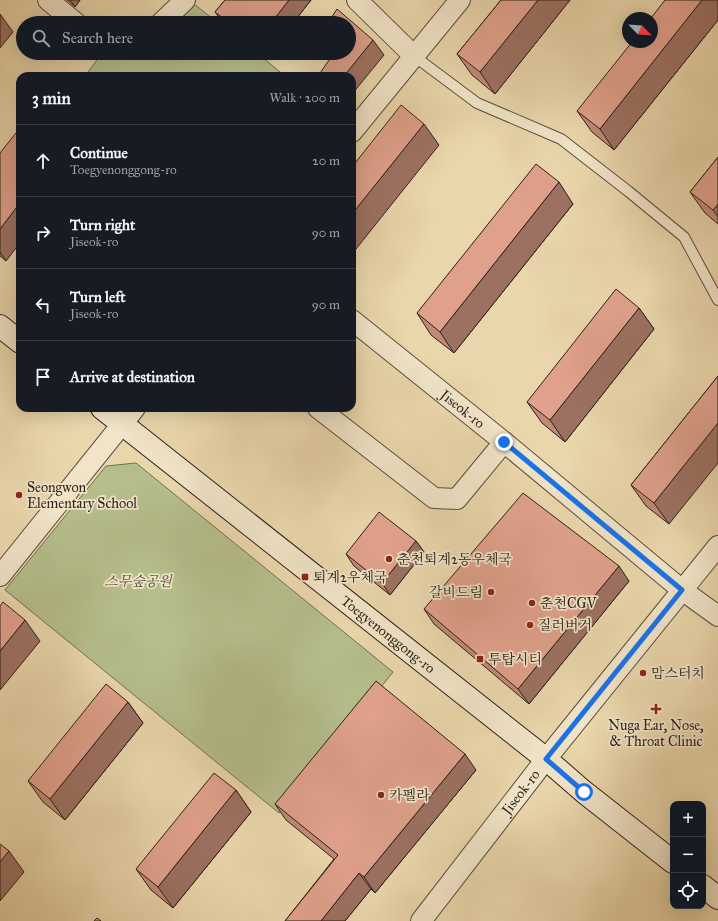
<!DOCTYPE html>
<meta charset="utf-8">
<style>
:root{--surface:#171b24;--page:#242831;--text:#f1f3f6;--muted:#9ea1a6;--line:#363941}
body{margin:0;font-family:"IM FELL Great Primer","Noto Serif KR",serif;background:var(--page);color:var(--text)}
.controls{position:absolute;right:12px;bottom:12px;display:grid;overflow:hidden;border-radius:8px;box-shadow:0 4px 16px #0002}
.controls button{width:36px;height:36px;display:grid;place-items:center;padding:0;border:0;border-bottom:1px solid var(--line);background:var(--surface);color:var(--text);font:20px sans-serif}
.compass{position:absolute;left:622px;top:12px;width:36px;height:36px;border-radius:50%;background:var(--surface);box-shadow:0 4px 16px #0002;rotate:115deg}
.stop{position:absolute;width:12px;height:12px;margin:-9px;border:3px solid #1a73e8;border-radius:50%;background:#fff}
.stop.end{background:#1a73e8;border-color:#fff;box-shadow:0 1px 4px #0008}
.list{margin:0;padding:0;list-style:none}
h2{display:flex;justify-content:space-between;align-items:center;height:52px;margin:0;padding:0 16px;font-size:17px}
h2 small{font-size:13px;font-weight:400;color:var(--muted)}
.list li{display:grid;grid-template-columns:26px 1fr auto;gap:12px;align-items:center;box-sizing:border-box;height:72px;padding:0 16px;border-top:1px solid var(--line)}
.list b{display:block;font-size:15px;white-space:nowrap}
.list p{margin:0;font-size:13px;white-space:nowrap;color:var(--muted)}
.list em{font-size:13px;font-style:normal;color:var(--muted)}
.icon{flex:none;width:22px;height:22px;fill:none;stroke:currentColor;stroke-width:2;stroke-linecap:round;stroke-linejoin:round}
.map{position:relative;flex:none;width:718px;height:921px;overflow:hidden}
.search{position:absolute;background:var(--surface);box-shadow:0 4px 16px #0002;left:16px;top:16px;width:340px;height:44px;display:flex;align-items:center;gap:10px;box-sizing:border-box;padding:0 14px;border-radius:22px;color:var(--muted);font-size:15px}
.panel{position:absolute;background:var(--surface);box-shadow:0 4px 16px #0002;left:16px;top:72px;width:340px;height:340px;border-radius:12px}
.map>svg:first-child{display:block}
.green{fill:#b5be8b;stroke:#707052}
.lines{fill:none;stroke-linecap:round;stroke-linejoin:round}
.lane-casing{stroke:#5b4e3e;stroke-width:12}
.street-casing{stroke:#5b4e3e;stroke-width:22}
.secondary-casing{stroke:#2b2119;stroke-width:24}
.lane{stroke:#f1e4c8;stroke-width:10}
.street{stroke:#f1e4c8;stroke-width:20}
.secondary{stroke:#f1e4c8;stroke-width:22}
.wall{fill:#c18a78;stroke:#2b2119}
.shaded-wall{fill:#9d7162;stroke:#2b2119}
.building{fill:#e0a18c;stroke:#2b2119}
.route{stroke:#1a73e8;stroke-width:5}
.poi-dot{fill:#8f2418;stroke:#f1e4c8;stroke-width:1.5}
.labels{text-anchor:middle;stroke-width:3.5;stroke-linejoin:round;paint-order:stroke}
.street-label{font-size:14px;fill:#2b2119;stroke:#f1e4c8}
.poi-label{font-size:14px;fill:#2b2119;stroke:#f1e4c8;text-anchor:start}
.park-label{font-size:14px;font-style:italic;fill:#4e4836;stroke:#f1e4c8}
</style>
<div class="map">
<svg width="718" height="921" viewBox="0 0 718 921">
<rect width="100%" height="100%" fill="#ead6ab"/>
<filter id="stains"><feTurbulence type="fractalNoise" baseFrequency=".005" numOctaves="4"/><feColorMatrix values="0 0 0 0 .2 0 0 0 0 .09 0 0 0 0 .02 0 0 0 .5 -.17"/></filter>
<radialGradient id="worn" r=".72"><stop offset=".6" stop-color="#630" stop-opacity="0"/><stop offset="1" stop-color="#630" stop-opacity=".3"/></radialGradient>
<!-- green -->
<path class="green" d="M189,0L218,23H161Z
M102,53H257L285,76H85Z
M136,463L393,672L279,813L5,590L106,466Z"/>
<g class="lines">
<!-- lane casing -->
<g class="lane-casing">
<path id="lane" d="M414,56L477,103L561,139L628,191L684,237L718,300"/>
</g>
<!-- street casing -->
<g class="street-casing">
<g id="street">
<path d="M48,0L76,23"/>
<path d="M357,0L414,56"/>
<path d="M161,23L185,0"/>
<path d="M352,132L460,0"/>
<path id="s1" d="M352,320L504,442L682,590L718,616"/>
<path d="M318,408L434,498L457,499L504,442"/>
<path d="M0,576L135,408"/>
<path id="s2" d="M421,921L546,759L718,546"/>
</g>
</g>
<!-- secondary casing -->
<g class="secondary-casing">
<g id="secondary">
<path d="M0,326L20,342"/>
<path id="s3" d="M102,408L546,759L584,792L673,862"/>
<path d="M703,886L718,898"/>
</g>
</g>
<!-- lane -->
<use href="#lane" class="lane"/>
<!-- street -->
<use href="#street" class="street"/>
<!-- secondary -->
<use href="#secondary" class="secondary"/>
</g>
<!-- wall -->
<path class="wall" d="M67,0H80L75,7Z
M225,0H311L293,23H223L215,12Z
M501,0H570L495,94L472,75L457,54Z
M718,0V20L614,150L592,132L577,111Z
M257,53H270L265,59Z
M0,153L6,261L0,256Z
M718,157V224L705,213L690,192Z
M573,204L454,353L431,335L417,313Z
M639,308L654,329L565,442L542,423L527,402Z
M718,376L669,524L646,506L631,485Z
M416,541L424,552L390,595L354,566L346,554Z
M629,581L529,704L434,624L424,609Z
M128,702L143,723L65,820L43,802L28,781Z
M476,770L375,893L371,889L345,921H285L334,859L286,820L275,804Z
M236,790L251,812L173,908L151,890L136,869Z"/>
<!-- shaded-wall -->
<path class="shaded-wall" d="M70,0H80L75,7Z
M289,0H311L293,23H271Z
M538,0H570L495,94L480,72Z
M702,0H718V20L614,150L600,129Z
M0,14L13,32L0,48Z
M373,40L384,55L352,94V76H344Z
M261,53H270L265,59Z
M424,124L439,145L352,254V214Z
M559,182L573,204L454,353L440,332Z
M20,203V243L6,261L0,252V229Z
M718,204V217L713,210Z
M639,308L654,329L565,442L550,420Z
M718,423V463L669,524L654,503Z
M416,541L424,552L390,595L382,583Z
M619,566L629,581L529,704L518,689Z
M25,620L40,641L0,690V651Z
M128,702L143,723L65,820L50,799Z
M465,754L476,770L375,893L364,877Z
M236,790L251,812L173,908L158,887Z
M9,851L24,872L0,901V862Z
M359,873L371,889L345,921H321Z"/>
<!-- building -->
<path class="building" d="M225,0H289L271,23H229L215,12Z
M501,0H538L480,72L457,54Z
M665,0H702L600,129L577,111L632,42H652V18H651Z
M337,9L373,40L344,76H318L334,53H349V23H328Z
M401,105L424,124L352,214V167Z
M20,128V203L0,229V153Z
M718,157V204L713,210L690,192Z
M536,164L559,182L440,332L417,313Z
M616,289L639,308L550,420L527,402Z
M718,376V423L654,503L631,485Z
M523,493L619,566L518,689L424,609Z
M379,512L416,541L382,583L346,554Z
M3,602L25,620L0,651V606Z
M376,681L465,754L364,877L359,873L321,921H285L338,855L275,804Z
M106,684L128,702L50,799L28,781Z
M214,773L236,790L158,887L136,869Z
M0,844L9,851L0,862Z
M97,918L101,921H94Z"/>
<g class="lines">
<!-- route -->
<path class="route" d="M504,442L682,590L546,759L584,792"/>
</g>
<!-- markers -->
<g class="poi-dot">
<circle cx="19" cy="495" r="4"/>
<circle cx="389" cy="559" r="4"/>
<rect x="301" y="573" width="8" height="8" rx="2"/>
<circle cx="491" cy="592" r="4"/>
<circle cx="532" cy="603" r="4"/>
<circle cx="530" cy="625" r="4"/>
<rect x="476" y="655" width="8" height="8" rx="2"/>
<circle cx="643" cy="673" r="4"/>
<path d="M654 703h4v4h4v4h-4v4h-4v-4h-4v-4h4z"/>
<circle cx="381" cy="795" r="4"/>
</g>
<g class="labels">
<!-- street labels -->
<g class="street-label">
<text dy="5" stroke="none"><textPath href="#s1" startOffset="142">Jiseok-ro</textPath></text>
<text dy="5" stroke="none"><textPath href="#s3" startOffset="365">Toegyenonggong-ro</textPath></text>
<text dy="5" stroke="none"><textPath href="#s2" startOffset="163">Jiseok-ro</textPath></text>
</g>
<!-- poi labels -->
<g class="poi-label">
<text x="27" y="492">Seongwon<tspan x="27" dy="16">Elementary School</tspan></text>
<text x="397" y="564">춘천퇴계2동우체국</text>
<text x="313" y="582">퇴계2우체국</text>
<text x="483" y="597" text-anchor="end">갈비드림</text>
<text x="540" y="608">춘천CGV</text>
<text x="538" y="630">질러버거</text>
<text x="488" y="664">투탑시티</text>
<text x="651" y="678">맘스터치</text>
<text x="656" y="730" text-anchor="middle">Nuga Ear, Nose,<tspan x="656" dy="16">&amp; Throat Clinic</tspan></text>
<text x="389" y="800">카펠라</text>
</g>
<!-- park labels -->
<g class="park-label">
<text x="138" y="586">스무숲공원</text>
</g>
</g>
<rect width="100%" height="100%" filter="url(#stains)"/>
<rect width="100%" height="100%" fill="url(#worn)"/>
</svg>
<div class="controls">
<button>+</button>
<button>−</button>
<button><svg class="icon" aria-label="locate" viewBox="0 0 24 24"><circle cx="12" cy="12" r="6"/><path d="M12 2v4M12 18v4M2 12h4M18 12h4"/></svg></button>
</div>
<svg class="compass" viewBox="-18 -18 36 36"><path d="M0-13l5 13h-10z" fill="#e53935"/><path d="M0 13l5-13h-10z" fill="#9ea1a6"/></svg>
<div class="stop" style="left:584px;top:792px"></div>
<div class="stop end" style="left:504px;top:442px"></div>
<div class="search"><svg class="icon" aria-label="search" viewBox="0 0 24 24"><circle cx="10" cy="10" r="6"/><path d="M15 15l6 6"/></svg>Search here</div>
<section class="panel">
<h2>3 min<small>Walk · 200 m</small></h2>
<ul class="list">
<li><svg class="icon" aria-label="ahead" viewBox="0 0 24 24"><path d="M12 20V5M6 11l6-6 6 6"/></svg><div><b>Continue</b><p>Toegyenonggong-ro</p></div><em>20 m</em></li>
<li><svg class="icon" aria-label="right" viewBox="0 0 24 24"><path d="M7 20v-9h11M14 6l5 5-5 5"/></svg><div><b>Turn right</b><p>Jiseok-ro</p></div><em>90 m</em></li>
<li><svg class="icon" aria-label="left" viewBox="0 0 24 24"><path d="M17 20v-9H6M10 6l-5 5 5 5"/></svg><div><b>Turn left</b><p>Jiseok-ro</p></div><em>90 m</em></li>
<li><svg class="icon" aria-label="arrive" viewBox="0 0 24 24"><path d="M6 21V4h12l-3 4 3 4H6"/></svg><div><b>Arrive at destination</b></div></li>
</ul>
</section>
</div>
